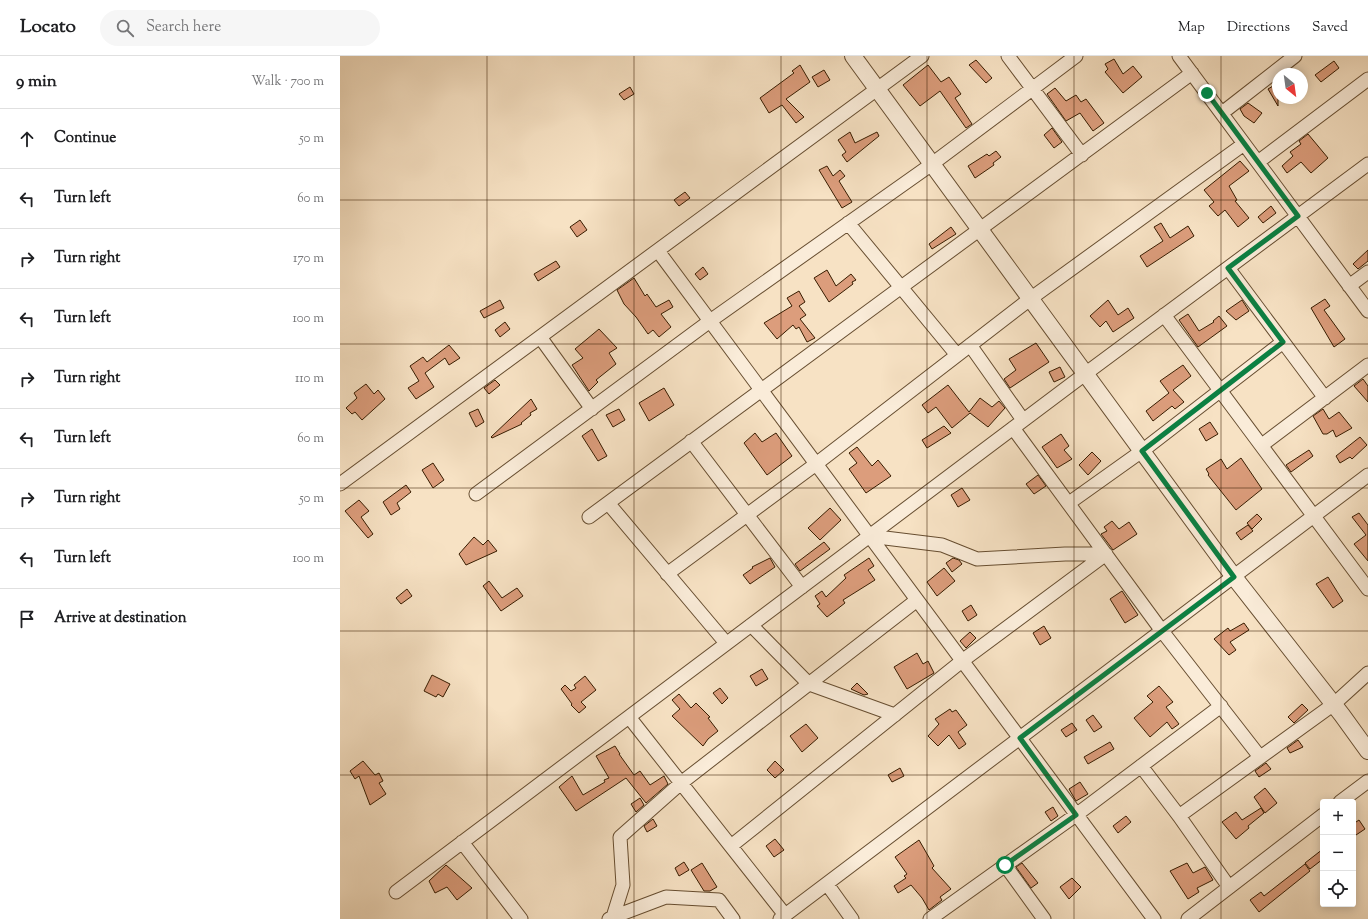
<!DOCTYPE html>
<meta charset="utf-8">
<style>
:root{--surface:#fff;--page:#f6f6f6;--text:#202124;--muted:#757577;--line:#e0e0e0}
body{margin:0;font-family:"Sorts Mill Goudy",serif;background:var(--page);color:var(--text)}
.controls{position:absolute;right:12px;bottom:12px;display:grid;overflow:hidden;border-radius:4px;box-shadow:0 2px 10px #0003}
.controls button{width:36px;height:36px;display:grid;place-items:center;padding:0;border:0;border-bottom:1px solid var(--line);background:var(--surface);color:var(--text);font:20px sans-serif}
.compass{position:absolute;left:932px;top:12px;width:36px;height:36px;border-radius:50%;background:var(--surface);box-shadow:0 2px 10px #0003;rotate:151deg}
.stop{position:absolute;width:12px;height:12px;margin:-9px;border:3px solid #0b8043;border-radius:50%;background:#fff}
.stop.end{background:#0b8043;border-color:#fff;box-shadow:0 1px 4px #0008}
.list{margin:0;padding:0;list-style:none}
h2{display:flex;justify-content:space-between;align-items:center;height:52px;margin:0;padding:0 16px;font-size:17px}
h2 small{font-size:13px;font-weight:400;color:var(--muted)}
.list li{display:grid;grid-template-columns:26px 1fr auto;gap:12px;align-items:center;box-sizing:border-box;height:60px;padding:0 16px;border-top:1px solid var(--line)}
.list b{display:block;font-size:15px;white-space:nowrap}
.list em{font-size:13px;font-style:normal;color:var(--muted)}
.icon{flex:none;width:22px;height:22px;fill:none;stroke:currentColor;stroke-width:2;stroke-linecap:round;stroke-linejoin:round}
.map{position:relative;flex:none;width:1028px;height:863px;overflow:hidden}
header{display:flex;align-items:center;gap:24px;box-sizing:border-box;height:56px;padding:0 20px;background:var(--surface);border-bottom:1px solid var(--line)}
header strong{font-size:19px}
nav{display:flex;gap:22px;margin-inline-start:auto;font-size:14px}
.search{width:280px;height:36px;background:var(--page);display:flex;align-items:center;gap:10px;box-sizing:border-box;padding:0 14px;border-radius:22px;color:var(--muted);font-size:15px}
main{display:flex}
aside{flex:1;background:var(--surface)}
.map>svg:first-child{display:block}
.building{fill:#dc9d7c;stroke:#371c00}
.lines{fill:none;stroke-linecap:round;stroke-linejoin:round}
.minor-casing{stroke:#674e31;stroke-width:15}
.tertiary-casing{stroke:#674e31;stroke-width:18}
.minor{stroke:#faecd9;stroke-width:13}
.tertiary{stroke:#faecd9;stroke-width:16}
.route{stroke:#0b8043;stroke-width:5}
.grid{fill:none;stroke:#371c00;stroke-width:1;stroke-opacity:0.55}
</style>
<header>
<strong>Locato</strong>
<div class="search"><svg class="icon" aria-label="search" viewBox="0 0 24 24"><circle cx="10" cy="10" r="6"/><path d="M15 15l6 6"/></svg>Search here</div>
<nav><a>Map</a><a>Directions</a><a>Saved</a></nav>
</header>
<main>
<aside>
<h2>9 min<small>Walk · 700 m</small></h2>
<ul class="list">
<li><svg class="icon" aria-label="ahead" viewBox="0 0 24 24"><path d="M12 20V5M6 11l6-6 6 6"/></svg><div><b>Continue</b></div><em>50 m</em></li>
<li><svg class="icon" aria-label="left" viewBox="0 0 24 24"><path d="M17 20v-9H6M10 6l-5 5 5 5"/></svg><div><b>Turn left</b></div><em>60 m</em></li>
<li><svg class="icon" aria-label="right" viewBox="0 0 24 24"><path d="M7 20v-9h11M14 6l5 5-5 5"/></svg><div><b>Turn right</b></div><em>170 m</em></li>
<li><svg class="icon" aria-label="left" viewBox="0 0 24 24"><path d="M17 20v-9H6M10 6l-5 5 5 5"/></svg><div><b>Turn left</b></div><em>100 m</em></li>
<li><svg class="icon" aria-label="right" viewBox="0 0 24 24"><path d="M7 20v-9h11M14 6l5 5-5 5"/></svg><div><b>Turn right</b></div><em>110 m</em></li>
<li><svg class="icon" aria-label="left" viewBox="0 0 24 24"><path d="M17 20v-9H6M10 6l-5 5 5 5"/></svg><div><b>Turn left</b></div><em>60 m</em></li>
<li><svg class="icon" aria-label="right" viewBox="0 0 24 24"><path d="M7 20v-9h11M14 6l5 5-5 5"/></svg><div><b>Turn right</b></div><em>50 m</em></li>
<li><svg class="icon" aria-label="left" viewBox="0 0 24 24"><path d="M17 20v-9H6M10 6l-5 5 5 5"/></svg><div><b>Turn left</b></div><em>100 m</em></li>
<li><svg class="icon" aria-label="arrive" viewBox="0 0 24 24"><path d="M6 21V4h12l-3 4 3 4H6"/></svg><div><b>Arrive at destination</b></div></li>
</ul>
</aside>
<div class="map">
<svg width="1028" height="863" viewBox="0 0 1028 863">
<rect width="100%" height="100%" fill="#f7e2c4"/>
<filter id="stains"><feTurbulence type="fractalNoise" baseFrequency=".005" numOctaves="4"/><feColorMatrix values="0 0 0 0 .2 0 0 0 0 .09 0 0 0 0 .02 0 0 0 .5 -.17"/></filter>
<radialGradient id="worn" r=".72"><stop offset=".6" stop-color="#630" stop-opacity="0"/><stop offset="1" stop-color="#630" stop-opacity=".3"/></radialGradient>
<!-- building -->
<path class="building" d="M774,3L783,18L793,10L802,21L783,37L765,16L768,13L765,8Z
M636,4L652,22L646,27L629,9Z
M994,5L999,12L981,26L975,19Z
M460,9L470,26L446,43L464,61L456,67L442,49L429,57L420,42L454,17L452,15Z
M588,9L601,26L609,21L621,38L615,42L632,68L626,72L600,35L580,50L563,29Z
M484,14L490,24L478,31L472,21Z
M938,27V50L928,33Z
M290,31L294,38L284,44L279,38Z
M715,32L726,45L736,39L741,46L746,43L764,67L753,75L740,57L726,65L707,38Z
M908,47L922,57L914,67L904,60L900,53Z
M712,72L722,86L714,92L704,79Z
M510,76L515,87L537,76L539,80L507,106L502,99L506,96L498,84Z
M968,78L988,102L971,117L961,106L947,117L942,110L953,100L950,96L961,88L959,85Z
M656,95L661,101L653,107L654,109L635,122L628,110L647,98L649,100Z
M900,105L909,115L889,130L897,144L895,145L909,162L898,171L885,154L878,160L869,150L874,146L864,134Z
M487,110L493,120L500,114L505,120L499,125L512,146L502,152L479,114Z
M345,136L350,142L339,150L334,144Z
M931,150L936,157L923,167L918,161Z
M240,164L247,174L237,181L230,171Z
M821,167L830,182L848,170L854,180L807,211L800,200L823,185L814,171Z
M611,171L616,178L592,193L589,188Z
M1028,194V205L1018,213L1013,208Z
M216,205L220,211L198,225L194,218Z
M363,211L368,218L360,224L355,218Z
M487,214L496,230L511,218L516,224L512,226L513,228L489,246L474,222Z
M294,222L305,240L307,238L316,251L329,244L333,251L321,258L331,271L319,281L313,274L308,278L296,261L284,248L277,234Z
M459,235L465,246L459,250L466,259L460,263L475,282L467,286L459,271L456,273L453,269L437,283L424,267L452,250L447,242Z
M985,243L990,250L984,254L1005,283L994,291L971,252Z
M160,244L164,252L144,262L140,255Z
M768,244L778,259L788,252L794,262L773,276L766,265L760,271L750,260Z
M902,244L909,255L896,264L886,255Z
M848,258L859,275L874,266L873,265L879,260L887,270L858,291L839,264Z
M165,266L170,273L160,281L155,274Z
M259,273L277,292L269,297L276,308L256,324L258,326L249,335L232,309L243,302L235,293Z
M696,287L709,306L670,332L664,323L676,314L669,303Z
M109,289L120,302L109,309L105,302L85,317L94,331L76,343L68,332L79,325L70,310L83,301L87,306Z
M843,309L851,320L833,334L844,346L835,353L832,350L813,365L806,355L829,337L820,325Z
M720,311L725,321L714,326L709,316Z
M1023,323L1028,330V346L1014,330Z
M155,324L160,329L149,338L144,332Z
M26,328L34,338L38,334L45,343L22,364L15,356L12,358L6,352L17,342L14,337Z
M608,329L629,356L640,342L652,351L659,345L665,352L648,371L630,357L612,372L596,351L588,357L582,349Z
M324,332L334,349L309,365L299,347Z
M191,343L197,353L190,357L191,359L181,367L182,368L152,382L151,381Z
M138,353L144,366L136,371L129,357Z
M279,353L285,364L273,371L266,359Z
M983,353L989,363L999,356L1012,372L996,381L993,374L987,378H983L973,360Z
M870,366L878,378L866,385L859,373Z
M604,370L611,377L587,392L582,384Z
M252,373L267,400L258,405L242,380Z
M415,377L422,386L436,377L452,400L427,419L404,387Z
M721,378L729,390L724,394L732,403L717,412L702,391Z
M1020,381L1027,389L1012,403L1010,401L1000,407L996,400Z
M517,391L532,410L538,404L551,420L526,437L509,413L517,407L509,397Z
M969,394L973,400L951,416L946,409Z
M752,396L761,405L748,419L739,409Z
M901,402L922,433L896,454L868,419L869,418L866,413L881,403L887,413Z
M93,407L104,424L93,432L82,414Z
M698,419L706,430L694,438L686,428Z
M66,429L71,436L57,447L60,453L51,459L43,446Z
M622,432L630,444L618,451L611,439Z
M19,444L29,455L21,461L33,478L28,482L5,455Z
M490,452L501,464L480,484L468,472Z
M1019,457L1028,469V505L1014,488L1026,479L1012,461Z
M917,458L922,463L912,473L907,467Z
M772,465L779,473L789,466L797,478L773,494L761,478L767,475L764,471Z
M908,469L913,475L901,484L896,477Z
M134,481L143,489L148,484L157,495L126,509L119,498Z
M484,486L490,493L460,515L455,508Z
M430,502L435,511L410,528L403,519L413,512L412,511Z
M529,502L534,510L528,514L535,524L503,544L505,547L487,561L477,550L480,548L475,540L482,535L486,541L506,522L504,519Z
M613,502L619,504L622,508L612,516L606,507Z
M604,512L615,525L597,540L587,526Z
M988,521L1003,545L993,552L976,528Z
M149,525L162,542L177,532L183,540L161,555L143,530Z
M67,533L72,540L61,548L56,542Z
M782,535L798,559L785,567L770,543Z
M631,549L637,559L628,565L622,555Z
M904,567L909,574L890,586L896,594L889,599L874,583L888,572L890,575Z
M704,570L711,582L700,589L693,577Z
M630,576L636,582L626,592L620,585Z
M577,597L583,608L588,605L594,617L567,633L554,611Z
M422,613L428,623L416,630L410,620Z
M92,619L110,628L103,641L98,638L96,641L84,635Z
M245,620L256,634L241,646L246,651L239,657L231,649L232,648L221,633L225,629L231,635L236,632L234,629Z
M517,627L528,638L524,639L511,633Z
M819,630L833,646L826,651L839,668L832,673L827,666L810,681L794,662L813,646L807,640Z
M380,632L388,642L382,648L373,637Z
M339,638L351,652L356,647L370,661L368,662L378,675L368,683L363,690L332,660L340,653L332,644Z
M962,648L968,654L954,667L948,661Z
M610,653L612,656L616,654L627,669L618,676L626,688L619,693L609,679L598,690L588,680L599,668L595,663Z
M753,659L762,671L754,676L746,664Z
M732,667L737,674L726,681L721,674Z
M466,668L478,682L462,696L450,680Z
M958,684L963,691L950,697L947,692Z
M770,686L774,693L748,708L744,701Z
M275,690L280,698H279L294,719L300,715L310,729L324,720L328,728L306,747L286,722L236,755L219,731L232,720L243,739L265,726L264,724L269,722L256,700Z
M23,705L35,719L39,717L43,725L39,727L46,738L30,749L19,720L15,723L10,715Z
M435,705L444,714L435,722L427,714Z
M926,707L931,713L919,721L915,715Z
M560,712L564,720L552,726L548,719Z
M740,726L748,738L736,745L729,733Z
M925,732L937,747L925,757L914,741Z
M300,742L304,749L296,756L291,748Z
M713,751L718,760L711,765L705,756Z
M921,752L924,757L908,770L909,772L896,783L882,766L896,756L902,764Z
M786,760L791,766L778,777L773,770Z
M313,763L317,770L307,776L304,770Z
M1019,764L1025,773L1013,781V768Z
M435,783L444,794L434,801L426,790Z
M579,784L594,810L592,812L611,833L600,841L602,844L589,854L582,842L571,829L558,837L554,830L566,822L564,820L567,818L555,801Z
M983,793V803L970,813L965,807Z
M344,806L349,814L339,820L335,812Z
M362,807L377,831L370,835H364L351,814Z
M682,807L698,827L691,832L676,811Z
M847,807L853,817L865,811L873,824L857,832L859,836L848,843L830,815Z
M965,808L970,815L919,856L910,844L921,836L924,840Z
M106,809L132,832L117,844L107,831L95,837L89,825Z
M732,822L741,831L729,843L720,831Z"/>
<g class="lines">
<!-- minor casing -->
<g class="minor-casing">
<path id="minor" d="M668,0L742,99
M839,0L1028,255
M882,57L955,0
M918,106L1028,23
M508,167L617,299
M318,195L814,863
M888,212L985,342
M1009,230L1028,216
M824,259L1028,533
M200,281L252,353
M630,289L683,364
M673,372L822,575L920,701
M351,385L462,531
M922,389L1028,309
M0,428L582,0
M136,438L370,265L592,108L736,0
M268,447L386,587
M729,447L802,395L943,286
M249,461C449,312 652,166 852,17
M327,518L476,408L690,243L904,88
M411,569L469,628L555,659
M289,661L445,859
M801,710L839,760L889,831
M1000,746L1028,725
M839,760L994,648L1028,617
M122,786L181,863
M391,790L622,605L766,498H725L637,503L602,489L529,480
M665,809L704,863
M487,828L512,863
M56,836L745,318L1028,108
M273,861L326,841L379,844L393,863
M269,863L273,861L283,829L280,781L341,727L577,544
M440,863L1028,419
M590,863L736,759L881,650
M848,863L983,759"/>
</g>
<!-- tertiary casing -->
<g class="tertiary-casing">
<path id="tertiary" d="M513,0L894,521L1002,659L1028,695"/>
</g>
<!-- minor -->
<use href="#minor" class="minor"/>
<!-- tertiary -->
<use href="#tertiary" class="tertiary"/>
</g>
<g class="lines">
<!-- route -->
<path class="route" d="M665,809L736,759L680,682L894,521L802,395L943,286L888,212L958,160L867,37"/>
</g>
<!-- grid -->
<path class="grid" d="M147,0V863M294,0V863M441,0V863M587,0V863M734,0V863M881,0V863M0,144H1028M0,288H1028M0,432H1028M0,575H1028M0,719H1028"/>
<rect width="100%" height="100%" filter="url(#stains)"/>
<rect width="100%" height="100%" fill="url(#worn)"/>
</svg>
<div class="controls">
<button>+</button>
<button>−</button>
<button><svg class="icon" aria-label="locate" viewBox="0 0 24 24"><circle cx="12" cy="12" r="6"/><path d="M12 2v4M12 18v4M2 12h4M18 12h4"/></svg></button>
</div>
<svg class="compass" viewBox="-18 -18 36 36"><path d="M0-13l5 13h-10z" fill="#e53935"/><path d="M0 13l5-13h-10z" fill="#757577"/></svg>
<div class="stop" style="left:665px;top:809px"></div>
<div class="stop end" style="left:867px;top:37px"></div>
</div>
</main>
